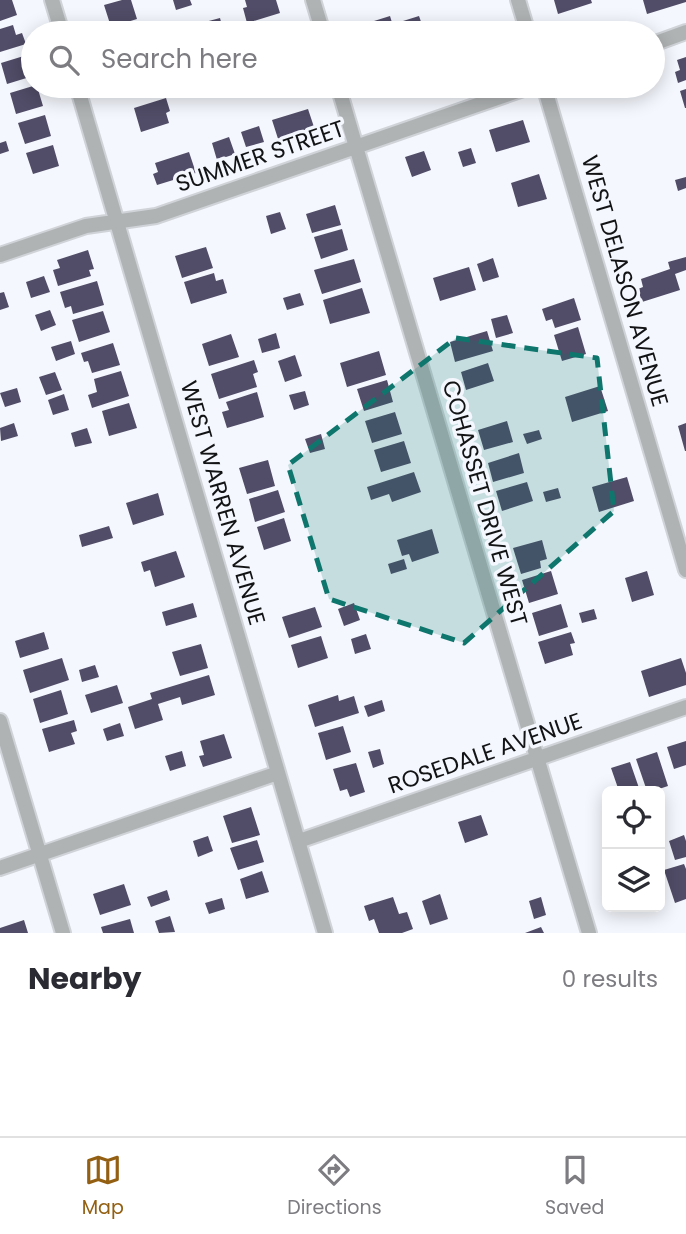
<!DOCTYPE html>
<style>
:root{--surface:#fff;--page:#f7f7f7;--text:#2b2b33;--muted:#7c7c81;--line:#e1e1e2;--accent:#936013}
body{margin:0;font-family:Poppins,sans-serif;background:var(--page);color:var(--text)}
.controls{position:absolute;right:21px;bottom:21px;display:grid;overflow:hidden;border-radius:10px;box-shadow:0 4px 18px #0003}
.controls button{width:63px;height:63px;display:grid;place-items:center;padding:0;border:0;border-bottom:2px solid var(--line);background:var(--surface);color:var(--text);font:35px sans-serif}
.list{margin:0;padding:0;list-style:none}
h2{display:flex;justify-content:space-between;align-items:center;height:91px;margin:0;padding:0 28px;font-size:30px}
h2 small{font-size:23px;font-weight:400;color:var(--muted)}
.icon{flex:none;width:38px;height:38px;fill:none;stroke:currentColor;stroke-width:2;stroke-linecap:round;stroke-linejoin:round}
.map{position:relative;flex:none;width:686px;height:933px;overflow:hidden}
.search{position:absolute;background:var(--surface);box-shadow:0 4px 18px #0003;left:21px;right:21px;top:21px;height:77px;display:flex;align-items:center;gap:18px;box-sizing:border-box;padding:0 24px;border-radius:38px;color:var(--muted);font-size:26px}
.sheet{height:203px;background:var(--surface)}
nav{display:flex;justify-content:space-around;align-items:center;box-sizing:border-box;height:98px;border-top:2px solid var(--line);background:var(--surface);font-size:19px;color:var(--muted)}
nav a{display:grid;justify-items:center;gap:4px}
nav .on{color:var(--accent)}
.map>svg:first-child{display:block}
.building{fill:#514c67}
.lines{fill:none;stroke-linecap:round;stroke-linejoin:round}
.street-casing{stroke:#d0d3d8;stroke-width:18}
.street{stroke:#b0b3b4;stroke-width:14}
.marked{fill:#0f766e;fill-opacity:0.2;stroke:#0f766e;stroke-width:5;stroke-dasharray:14 9;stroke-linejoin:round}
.labels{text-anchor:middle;stroke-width:7;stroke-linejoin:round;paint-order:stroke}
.street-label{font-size:23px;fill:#121315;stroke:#f4f7fd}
</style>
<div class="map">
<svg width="686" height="933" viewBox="0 0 686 933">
<rect width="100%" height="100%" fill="#f4f7fd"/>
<!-- building -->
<path class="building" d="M0,0H12L17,15L0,21Z
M122,0H131L137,19L111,27L104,5Z
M173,0H190L192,5L176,10Z
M245,0H276L280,13L247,23L243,8L247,7Z
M554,0H591L592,3L558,14Z
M643,0H686V2L647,14Z
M390,16L394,29L389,31L390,33H361L358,26Z
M419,16L425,33H407L403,21Z
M220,18L224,33H208L205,22Z
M281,23L284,33H249Z
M13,25L16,35L22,33L26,44L0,52V29Z
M27,55L33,76L7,84L1,63Z
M686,57V80L678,83L675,72L680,70L677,60Z
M33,86H37L43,106L16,114L10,93Z
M686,89V108H685L680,91Z
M166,98L170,111L166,113L169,123L141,132L134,108Z
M308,109L316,133L280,145L272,120Z
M45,115L51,136L25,144L18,123Z
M523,120L530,142L496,152L489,130Z
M259,126L264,142L246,147L241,132Z
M229,137L235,154L217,160L212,143Z
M6,141L9,151L0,154V143Z
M53,145L59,166L33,174L26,153Z
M471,148L476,163L463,167L458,152Z
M424,151L431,170L412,177L405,157Z
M189,152L196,173L157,185L153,174L158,172L155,163Z
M539,174L547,199L518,207L511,183Z
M686,177V188L678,191L675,180Z
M335,205L341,225L312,233L306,214Z
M280,212L286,229L271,234L266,216Z
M342,229L348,250L321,259L314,237Z
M206,247L213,268L182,278L175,256Z
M88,250L94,269L89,270L91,276L58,286L53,270L60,268L57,260Z
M686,257V270L675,274L680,290L642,302L638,289L643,287L641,279L670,269L668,262Z
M493,258L499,277L483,282L477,264Z
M354,259L361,282L322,294L314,270Z
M469,267L476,290L440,301L433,278Z
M214,273L216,281L223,279L227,293L191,304L184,282Z
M44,276L50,292L31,298L26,282Z
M97,281L104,305L73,314L71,306L65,308L60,292Z
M362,288L370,313L330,324L323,300Z
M4,292L9,307L0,310V293Z
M300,293L304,305L287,310L283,298Z
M574,298L581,320L555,328L552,319L546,321L542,309Z
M50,310L56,325L41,331L35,315Z
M103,311L110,332L79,342L72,320Z
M507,315L513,333L496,338L491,319Z
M578,327L586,354L562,361L554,335Z
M487,331L493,351L455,362L450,342Z
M276,333L280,348L262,353L258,339Z
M231,334L239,357L209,366L202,344Z
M71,341L75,354L56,361L51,347Z
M113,343L120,365L92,373L88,361L84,362L81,353Z
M379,351L386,375L347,387L340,363Z
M295,355L302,376L285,382L278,361Z
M254,360L258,372L253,374L257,387L219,399L211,374Z
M488,363L494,381L466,390L461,372Z
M121,371L129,396L92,408L88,395L97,392L94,379Z
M55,372L62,390L46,395L39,377Z
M387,380L393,402L364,411L357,389Z
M600,386L608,411L572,422L565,397Z
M17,388L21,402L5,407L0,393Z
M305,391L309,405L294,410L289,395Z
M257,392L264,417L227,428L222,412L229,410L226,402Z
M64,394L69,410L53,415L48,400Z
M129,403L137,428L109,436L102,411Z
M395,412L402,434L372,443L365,421Z
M507,421L513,442L484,450L478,430Z
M14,423L18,436L1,441L0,428Z
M686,423V451H685L678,426Z
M87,428L92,443L75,447L71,433Z
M539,430L542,439L527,444L523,434Z
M321,434L325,449L310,453L305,439Z
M404,441L411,463L381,472L374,450Z
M519,453L524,473L493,482L488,463Z
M268,460L275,486L247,494L239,468Z
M414,472L421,492L392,502L389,494L371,500L367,487Z
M627,477L634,501L599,512L592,487Z
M527,482L533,501L502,511L496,491Z
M558,488L561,498L546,502L543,492Z
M278,490L285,512L255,522L249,499Z
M158,493L164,515L133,525L126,503Z
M284,518L291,541L264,550L257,527Z
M109,526L113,538L82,547L79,535Z
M432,529L439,553L412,562L409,554L402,556L397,540Z
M542,540L547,559L540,561L541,568L521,574L513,548Z
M176,551L185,577L155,587L150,570L144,572L141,562Z
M404,559L407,569L391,574L388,564Z
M551,571L558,594L529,603L522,580Z
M647,571L654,595L632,602L625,578Z
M193,603L197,617L166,626L162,612Z
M354,603L360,620L344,626L338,609Z
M561,604L568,627L539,636L532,613Z
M315,607L322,627L289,638L282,617Z
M594,609L597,619L582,623L579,613Z
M44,632L49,649L20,658L15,641Z
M571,632L575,643L570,644L573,655L545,664L538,642Z
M366,634L371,649L355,654L351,639Z
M321,636L328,658L298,668L291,645Z
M201,644L208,668L180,676L172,652Z
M62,658L69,680L30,693L23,670Z
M681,658L686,673V685L649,697L641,671Z
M95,665L99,677L82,682L79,670Z
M209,675L215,695L182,705L180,697L158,704L163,720L135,729L128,707L152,699L150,693Z
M117,685L123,703L91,713L85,695Z
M61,690L68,714L40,723L33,699Z
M338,695L339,701L354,696L359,713L315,727L308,705Z
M382,700L385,711L368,717L364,706Z
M74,720L77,731L71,733L75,744L49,752L42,729Z
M120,723L124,736L107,741L103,729Z
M343,726L351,752L326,760L318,733Z
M224,734L232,758L203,767L199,756L204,755L200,741Z
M686,741V765L674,769L667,747Z
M380,749L384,764L373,768L368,752Z
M182,751L186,766L170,771L165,756Z
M657,752L668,786L653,791H647L636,759Z
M630,762L639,788L629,791H619L611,768Z
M356,763L365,792L350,797L347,789L340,791L333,769Z
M251,807L260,835L232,843L223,816Z
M481,815L488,835L465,843L458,822Z
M684,835L686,841V857L675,860L669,841Z
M208,836L213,851L198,857L193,841Z
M257,840L264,862L238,870L230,848Z
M684,864L686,869V899L675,903L664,870Z
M262,871L269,892L246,899L240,879Z
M124,884L131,905L100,915L93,894Z
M167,890L170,900L151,907L147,897Z
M440,894L448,919L430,925L422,901Z
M393,897L399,914L407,912L413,929L402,933H379L374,919L369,921L364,906Z
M541,897L546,915L534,919L529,901Z
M222,898L225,909L209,914L205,903Z
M170,916L175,932L159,933L155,921Z
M130,919L134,933H103L101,927Z
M24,920L28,933H0V928Z
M541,927L544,933H525Z"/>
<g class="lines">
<!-- street casing -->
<g class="street-casing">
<path id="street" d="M52,0L62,33
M313,0L323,33
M518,0L528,33
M653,44L686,32
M77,86L325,933
M338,86L589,933
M544,86L686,570
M0,255L86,226L156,216L532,86
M0,721L63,933
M299,841L686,707
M0,868L278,773"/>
</g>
<!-- street -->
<use href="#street" class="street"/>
</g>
<!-- marked area -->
<path class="marked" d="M456,338L597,358L614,511L464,643L329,599L288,465Z"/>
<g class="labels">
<!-- street labels -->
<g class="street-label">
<text transform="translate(260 156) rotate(-19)" y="8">SUMMER STREET</text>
<text transform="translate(625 281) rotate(74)" y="8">WEST DELASON AVENUE</text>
<text transform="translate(223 503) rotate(74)" y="8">WEST WARREN AVENUE</text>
<text transform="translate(485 503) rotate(74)" y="8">COHASSET DRIVE WEST</text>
<text transform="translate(485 753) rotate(-19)" y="8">ROSEDALE AVENUE</text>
</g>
</g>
</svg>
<div class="controls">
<button><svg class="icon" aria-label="locate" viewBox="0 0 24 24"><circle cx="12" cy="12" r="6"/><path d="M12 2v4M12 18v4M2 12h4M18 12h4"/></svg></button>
<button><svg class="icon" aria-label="layers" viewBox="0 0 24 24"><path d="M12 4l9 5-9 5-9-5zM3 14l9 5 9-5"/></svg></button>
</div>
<div class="search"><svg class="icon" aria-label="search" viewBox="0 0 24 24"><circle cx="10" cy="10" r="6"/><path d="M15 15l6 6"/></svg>Search here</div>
</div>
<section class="sheet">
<h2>Nearby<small>0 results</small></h2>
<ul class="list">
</ul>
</section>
<nav>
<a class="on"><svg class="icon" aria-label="map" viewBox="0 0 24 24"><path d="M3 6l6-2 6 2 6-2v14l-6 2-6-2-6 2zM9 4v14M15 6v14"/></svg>Map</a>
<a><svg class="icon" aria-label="directions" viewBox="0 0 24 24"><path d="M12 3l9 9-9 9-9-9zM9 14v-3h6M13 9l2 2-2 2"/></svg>Directions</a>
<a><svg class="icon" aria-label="saved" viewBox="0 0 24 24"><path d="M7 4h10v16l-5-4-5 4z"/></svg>Saved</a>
</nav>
